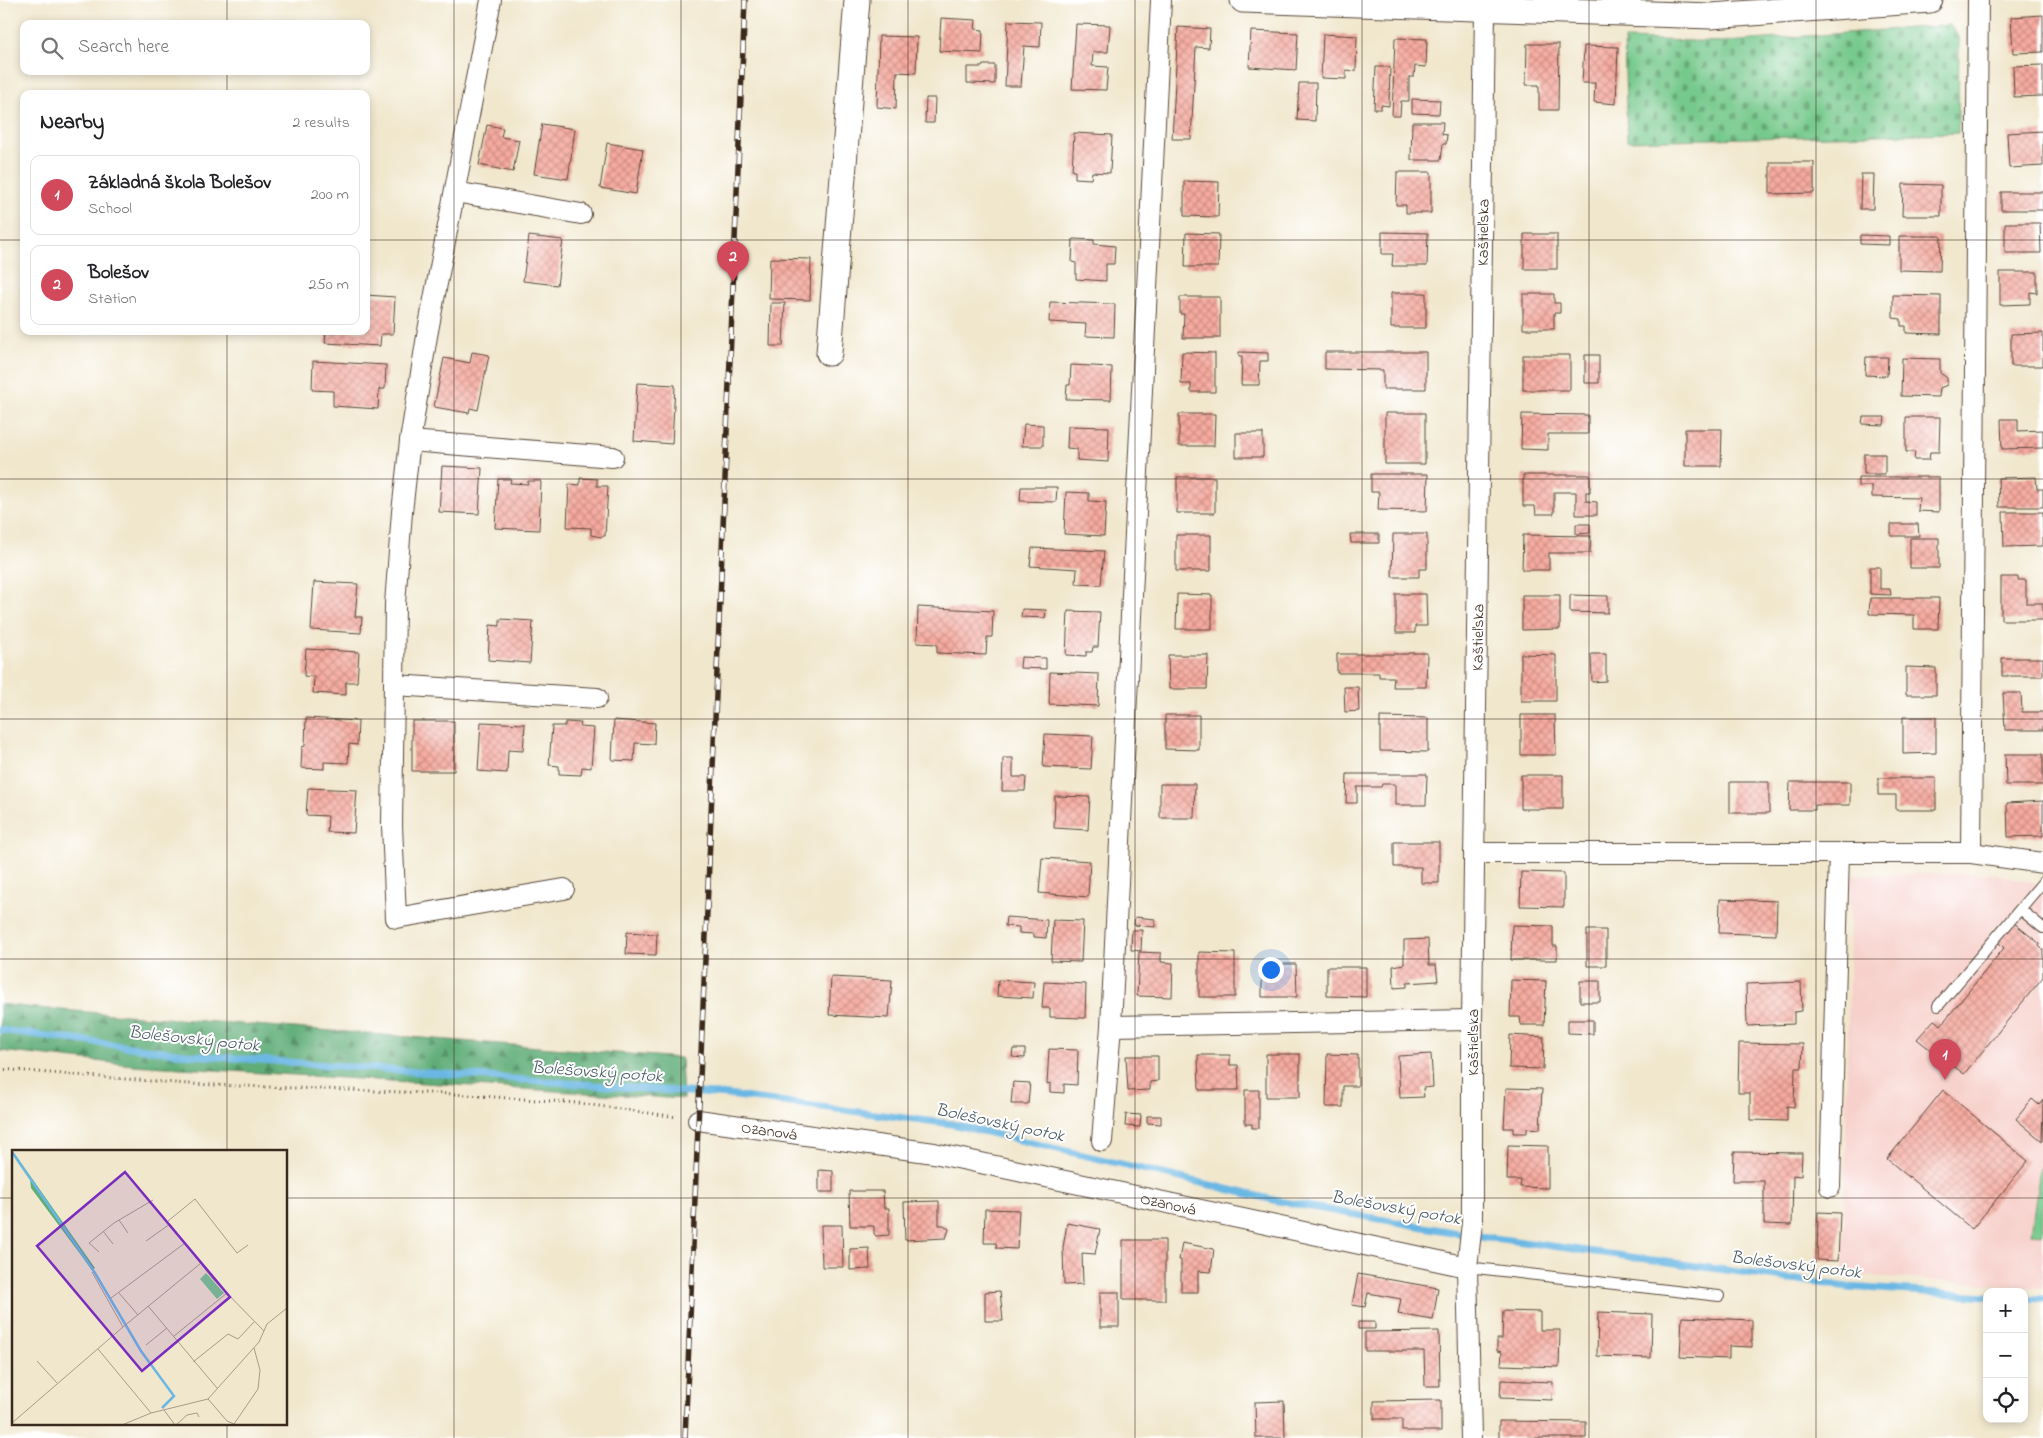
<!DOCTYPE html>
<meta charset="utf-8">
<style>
:root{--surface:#fff;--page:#f2f2f2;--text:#202124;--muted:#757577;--line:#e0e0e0;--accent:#d1495b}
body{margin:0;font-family:"Indie Flower",sans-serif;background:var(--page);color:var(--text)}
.controls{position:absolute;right:15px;bottom:15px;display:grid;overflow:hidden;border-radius:10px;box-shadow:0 2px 8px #0003}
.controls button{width:45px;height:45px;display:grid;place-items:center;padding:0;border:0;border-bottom:1px solid var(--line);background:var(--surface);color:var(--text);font:25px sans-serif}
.you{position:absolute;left:1270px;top:969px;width:18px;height:18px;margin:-12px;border:4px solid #fff;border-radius:50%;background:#1a73e8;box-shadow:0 0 0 8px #1a73e833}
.badge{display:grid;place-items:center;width:32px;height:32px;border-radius:50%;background:var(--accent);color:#fff;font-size:16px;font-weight:700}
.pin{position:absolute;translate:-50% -41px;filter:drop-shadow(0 1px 2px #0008)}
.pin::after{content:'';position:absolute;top:26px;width:18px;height:15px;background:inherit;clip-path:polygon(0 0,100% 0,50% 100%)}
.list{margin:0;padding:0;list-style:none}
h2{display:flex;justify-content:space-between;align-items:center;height:65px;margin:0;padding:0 20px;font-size:21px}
h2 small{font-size:16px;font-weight:400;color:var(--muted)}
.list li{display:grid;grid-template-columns:32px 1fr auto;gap:15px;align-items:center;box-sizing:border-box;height:80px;margin:0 10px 10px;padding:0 10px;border:1px solid var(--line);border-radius:10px}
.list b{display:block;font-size:19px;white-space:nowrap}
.list p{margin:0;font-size:16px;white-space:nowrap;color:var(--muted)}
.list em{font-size:16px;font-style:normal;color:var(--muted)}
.icon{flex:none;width:28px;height:28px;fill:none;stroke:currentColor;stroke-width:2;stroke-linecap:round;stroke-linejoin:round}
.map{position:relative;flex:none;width:2043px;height:1438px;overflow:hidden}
.search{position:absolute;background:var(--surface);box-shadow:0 2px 8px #0003;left:20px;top:20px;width:350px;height:55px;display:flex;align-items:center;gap:12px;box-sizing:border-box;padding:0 18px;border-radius:10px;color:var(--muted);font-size:19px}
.panel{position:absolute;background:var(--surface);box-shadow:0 2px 8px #0003;left:20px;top:90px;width:350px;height:245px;border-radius:10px}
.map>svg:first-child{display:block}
.built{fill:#f7d0cb}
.forest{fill:url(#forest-firs);stroke:#4e6c4b}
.cemetery{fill:url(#cemetery-stones);stroke:#587a55}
.garden{fill:#76c98c;stroke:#587a55}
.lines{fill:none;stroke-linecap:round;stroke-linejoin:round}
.stream{stroke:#6ab7e4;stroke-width:7}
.building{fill:url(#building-cross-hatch)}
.service-casing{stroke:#564638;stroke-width:12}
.minor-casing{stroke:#564638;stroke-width:22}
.tertiary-casing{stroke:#564638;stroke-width:27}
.path{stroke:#564638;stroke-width:3;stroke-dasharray:1 4;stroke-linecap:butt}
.service{stroke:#fff;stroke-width:10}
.minor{stroke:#fff;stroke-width:20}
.tertiary{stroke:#fff;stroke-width:25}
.rail-casing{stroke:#3b2a1e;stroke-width:5.5}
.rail{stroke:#fff;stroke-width:4;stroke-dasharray:11;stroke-linecap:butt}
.grid{fill:none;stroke:#3b2a1e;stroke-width:1;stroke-opacity:0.55}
.labels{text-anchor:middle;stroke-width:4;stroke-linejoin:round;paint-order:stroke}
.street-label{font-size:16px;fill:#3b2a1e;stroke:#fff}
.water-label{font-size:18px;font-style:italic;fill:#4b5b63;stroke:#fff}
.inset-river{fill:none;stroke:#6ab7e4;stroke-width:2.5}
.inset-road{fill:none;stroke:#a89b87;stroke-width:1}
.view{fill:#7b2cbf;fill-opacity:0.15;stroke:#7b2cbf;stroke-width:2.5}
.inset-edge{fill:none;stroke:#3b2a1e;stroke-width:2.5}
</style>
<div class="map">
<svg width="2043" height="1438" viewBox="0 0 2043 1438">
<defs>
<pattern id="forest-firs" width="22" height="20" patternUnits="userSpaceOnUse" patternTransform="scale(1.25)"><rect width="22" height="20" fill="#60ad78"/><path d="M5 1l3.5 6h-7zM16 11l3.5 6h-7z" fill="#508d62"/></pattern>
<pattern id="cemetery-stones" width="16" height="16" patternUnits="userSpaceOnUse" patternTransform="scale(1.25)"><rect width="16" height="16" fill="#76c98c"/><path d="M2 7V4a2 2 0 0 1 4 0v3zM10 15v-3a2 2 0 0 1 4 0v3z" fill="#62a372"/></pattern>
<pattern id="building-cross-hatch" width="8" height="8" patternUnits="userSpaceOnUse" patternTransform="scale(1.25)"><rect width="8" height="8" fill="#f7aba0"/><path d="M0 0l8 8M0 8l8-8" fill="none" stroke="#c98b82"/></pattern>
</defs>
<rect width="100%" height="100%" fill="#fff"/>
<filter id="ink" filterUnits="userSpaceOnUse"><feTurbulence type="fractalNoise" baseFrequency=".02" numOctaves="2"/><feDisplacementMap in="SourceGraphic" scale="10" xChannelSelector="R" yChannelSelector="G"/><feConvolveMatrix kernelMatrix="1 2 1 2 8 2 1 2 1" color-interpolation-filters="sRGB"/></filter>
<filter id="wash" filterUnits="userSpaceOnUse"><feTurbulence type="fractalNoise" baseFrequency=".0096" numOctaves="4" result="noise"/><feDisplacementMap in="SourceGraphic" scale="20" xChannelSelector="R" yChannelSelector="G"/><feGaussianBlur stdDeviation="1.12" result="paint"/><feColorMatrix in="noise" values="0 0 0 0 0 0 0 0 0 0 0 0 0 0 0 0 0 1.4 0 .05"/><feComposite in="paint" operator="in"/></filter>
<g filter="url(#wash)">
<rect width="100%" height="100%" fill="#f1e7cd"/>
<!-- built -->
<path class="built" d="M1992,873L2043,885V1288L1843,1274L1851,875Z"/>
<!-- forest -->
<path class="forest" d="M0,1004L36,1008L681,1058L683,1099L132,1065L0,1051Z"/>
<!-- cemetery -->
<path class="cemetery" d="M1950,25L1959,37L1958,133L1627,141L1624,39L1727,42Z"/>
<!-- garden -->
<path class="garden" d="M2040,1168H2043V1234L2031,1233Z"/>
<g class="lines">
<!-- stream -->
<path class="stream" d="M0,1030L192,1055L728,1095L952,1124L1278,1201L1458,1233L1848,1287L1987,1296
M2024,1298L2043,1299"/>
</g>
<g id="blocks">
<!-- building -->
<path class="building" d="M2043,15V52L2013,53L2011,17Z
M941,18L976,20L975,29L983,30L982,53L939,51Z
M1008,21L1041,22L1040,47L1024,46L1021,86H1005Z
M1076,24L1110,25L1108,52H1093L1092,66L1108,67L1106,90L1072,89Z
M1178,27L1210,29L1209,48L1196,47L1191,139H1172Z
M1251,31L1298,33L1296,70L1249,67Z
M1323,34L1357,36L1356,71L1346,70V79L1321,78Z
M879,36L917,37L916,73L897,72L896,109L877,107Z
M1395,38L1427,39L1426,67L1415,66L1414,77H1409V101H1401L1400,116H1392Z
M1527,44H1559L1558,110H1539V85H1526Z
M1584,46L1618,47L1616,104L1594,102L1595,83H1582Z
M983,65H995V84L967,83V67H982Z
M2043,65V96L2014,97L2013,66Z
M1376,67H1390L1389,106L1381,105V109H1374Z
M1299,83H1316L1315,121L1297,120Z
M926,98H935L934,123H925Z
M1412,99L1440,100L1439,114L1412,113Z
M1412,122H1443L1442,134L1447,135L1446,144H1443L1441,160H1411Z
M542,124L575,129L568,179L534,174Z
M487,125L503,128L501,137L519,140L513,172L479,165Z
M2043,131V166L2009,168L2007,133Z
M1074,133L1112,135L1110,173L1092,172L1091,179L1075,178V171H1072Z
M607,143L643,149L636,194L600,188Z
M1770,162H1814V193L1770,194Z
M1397,172H1431V213H1406V205H1396Z
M1861,174H1874L1873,209H1860Z
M1184,181L1219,182L1218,217L1184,216Z
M1903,184L1941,185V216H1902Z
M2001,192H2043V210H2001Z
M2005,223H2040L2041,253H2005Z
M1382,232L1428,233L1427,266H1392L1393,254H1382Z
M1186,233L1219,234L1218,267H1185Z
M1524,234H1557V269H1524Z
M1860,235L1889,236V245L1860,244Z
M529,236L563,240L557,285L523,281Z
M1899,236H1941L1940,271L1899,270Z
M1073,239L1094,240V244L1115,246L1114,264H1106V281L1076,279V263L1072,262Z
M770,258L811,259L810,300L769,299Z
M2000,272H2037V293L2030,292V304L2000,305Z
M1391,293H1426V328H1391Z
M1523,294H1554V303H1560V313H1554V329H1523Z
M366,295L395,297L393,334H381L380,346L325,343L326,331H366Z
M1893,295L1941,296V334L1906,333V326H1901V319L1893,318Z
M1180,297H1220V338H1183L1184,314H1180Z
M1050,302L1115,304L1114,337L1085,336L1086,324L1049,322Z
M771,303H785L783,346H770Z
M2043,333V366H2011V334Z
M472,352L489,355L478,410L470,408L469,413L434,407L444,358L470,363Z
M1182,352L1215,353V392H1191V384H1181Z
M1239,352L1268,353V361H1260L1259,385H1241L1242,356H1239Z
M1325,352H1426V389H1383V370L1325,369Z
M1523,355H1570V390H1523Z
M1585,355H1599V383H1585Z
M1866,357H1888L1887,376L1865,375Z
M1902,358L1940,359V373L1947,378V385L1940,388L1939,397L1901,396Z
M313,361L386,365L385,389H379L378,409L333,406V391L312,390Z
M1071,365L1112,367L1111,400L1066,399L1067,385H1070Z
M637,383L675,385L672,444L634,441Z
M1385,413H1425V464H1385Z
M1179,414H1215L1214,446H1179Z
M1522,414L1588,415V434H1548V450L1521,449Z
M1863,417H1885L1884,425L1862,424Z
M1906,417H1940L1939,452H1930L1929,460H1914L1915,452H1906Z
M2001,419H2018V431L2043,430V448L2002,449Z
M1024,424L1043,425V446H1022Z
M1068,426L1109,427L1108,462L1077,460V449L1067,448Z
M1685,429H1722L1721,466H1685Z
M1236,433H1263V457H1236Z
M1864,454H1885V474H1864Z
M442,466L482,468L479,514L439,512Z
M1371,474H1428L1427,511L1378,510L1379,492H1371Z
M1523,475H1590V492H1586V501L1597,502V515H1576V492H1554V514H1536L1535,506H1523Z
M1177,477H1215V513H1177Z
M1858,477H1939V512L1918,511L1919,498L1872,497V486H1858Z
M2036,477L2037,489H2043V507H1999L1998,478Z
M580,478L597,479V486H608L605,536H602L601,537L591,535V528L567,527L569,484L580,485Z
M498,479H511L510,483L528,484V481H541L539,530L495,528Z
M1021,487H1057L1056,502L1020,501Z
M1066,492L1089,493V501L1106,502L1104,536L1064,534Z
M2003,512H2043V546L2004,547Z
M1576,524H1590V533L1576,534Z
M1891,524H1918L1919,536H1891Z
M1350,534H1379V543H1351Z
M1393,534H1427V569H1419V577H1392Z
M1176,535H1211V571H1176Z
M1523,535L1591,536L1590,553H1549V570H1522Z
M1910,538H1939V568H1910Z
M1032,548L1104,551L1101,585L1076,584L1077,569L1030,566Z
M1870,567H1880V589H1890L1891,595L1870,594Z
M2001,577H2018V580H2026V603H2043V620H2001Z
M314,582L358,584L355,617H362L361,633L311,630Z
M1177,594L1212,595V629H1176Z
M1396,594H1426L1427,626H1415V633H1396Z
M1522,595H1560V629L1522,630Z
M1570,595L1608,596V613L1570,612Z
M1870,598H1939L1938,629H1914V615L1869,614Z
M918,607L993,611L992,637H987L986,655L937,653V644L917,643Z
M1022,609L1046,610L1045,618L1021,617Z
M1068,611L1100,612L1098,647H1093L1092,652H1086V656L1066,655Z
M500,619L533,621L530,663L488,660L490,625L500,626Z
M306,649L359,652L357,682H346V695L313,693L314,677L304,676Z
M1408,653H1427L1426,687H1393L1394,677H1379V673H1337V654H1408Z
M1521,654L1556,655V701H1521Z
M1591,654H1606V681L1592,682Z
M1168,655H1208L1207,689H1169Z
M1021,657L1046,658V669L1020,668Z
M2002,658H2043V676H2002Z
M1906,667L1936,668V695H1906Z
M1050,672L1099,674L1098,706L1049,704Z
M1344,687H1358L1359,711L1345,712Z
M2003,693H2021L2022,712H2043V730H2005Z
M1165,715H1199V750L1165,749Z
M1521,715H1555L1556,755H1521Z
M1380,717L1428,718V752L1380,751Z
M1903,717H1936V753L1903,754Z
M306,718L358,721L357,745L349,744L348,763L324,762V769L301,768L302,747L305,746Z
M614,720L655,723L654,744L635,743L634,761L612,760Z
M412,721H454V771H412Z
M481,722L525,724L523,751L508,750L507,773L478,771Z
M565,722L581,723L580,727L594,728L591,768L582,767L581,775L559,774V766L549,765L552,726H565Z
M1045,734L1093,736L1091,769L1043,767Z
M2005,754H2043V785H2006Z
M1003,758H1013V777H1026L1025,791H1002Z
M1347,774H1427L1426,805H1395V784H1382L1381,787H1357V803H1346Z
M1521,775H1563V809H1521Z
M1878,778H1936V810H1896V795H1878Z
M1730,782H1769V813H1730Z
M1790,782H1850V805H1815V810H1789Z
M1160,784H1195L1194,818H1160Z
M308,788L357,790L354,833L327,832L328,816L306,815Z
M1055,796L1090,797L1088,830L1054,828Z
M2043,801V836L2008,837L2007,803Z
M1394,842H1439V883H1421V867H1394Z
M1042,858L1090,861L1088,897L1039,893Z
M1521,872L1564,873V907L1520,906Z
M1720,899L1777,901L1776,935L1719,933Z
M1006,917L1047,920L1046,938L1034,937V934L1019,933V927L1005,926Z
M1135,917L1155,919V927L1134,925Z
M1053,920L1083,921L1081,962L1051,961Z
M2014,923L2040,944L2039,946L2043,950V977L1964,1074L1948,1062L1947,1063L1917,1039L1934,1020L1941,1025L2004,948L1998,942Z
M1512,925L1553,926V946H1557V960H1511Z
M1132,930H1142L1141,951L1131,950Z
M1587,930H1606V966H1587Z
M627,932L657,934L656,955L626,954Z
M1428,939L1429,965H1436L1438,981L1407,983V987L1394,988L1393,966L1404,964V940Z
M1139,952L1161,953V962L1173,963L1172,997L1137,996Z
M1199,952L1235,953V997H1199Z
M1262,964H1296L1297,997H1262Z
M1327,967H1366V997L1327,996Z
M831,977L892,980L889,1018L829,1015Z
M998,980L1034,982L1033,998L997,996Z
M1511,980L1546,981L1544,1025H1521L1520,1017H1510Z
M1580,981H1600V1002H1580Z
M1044,982L1086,984L1085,1018L1050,1017V1008H1042Z
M1801,982L1802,1011L1794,1012V1024L1747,1026L1746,984Z
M1568,1020H1593V1034L1568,1033Z
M1510,1035L1544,1037L1543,1069L1509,1068Z
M1739,1043L1803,1044L1802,1068H1795L1794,1107L1787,1106V1121L1750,1120V1093H1738Z
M1013,1049H1025V1058L1012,1057Z
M1049,1049L1078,1050L1077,1085L1064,1084V1093L1050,1092V1083L1047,1084Z
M1266,1054H1300V1097H1266Z
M1327,1054L1358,1055V1086H1343V1107H1326Z
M1431,1054L1433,1087L1423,1088L1424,1097L1400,1098L1398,1056Z
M1198,1055H1230V1065H1238L1239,1090H1199Z
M1126,1056H1158V1081L1150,1082V1090L1128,1091Z
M1013,1082L1030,1083L1028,1104H1011Z
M1506,1088L1542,1089L1540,1129L1527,1128V1133H1513V1128H1504Z
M1245,1090H1259V1128H1252V1124H1245Z
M1943,1090L2028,1161L1972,1229L1887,1159Z
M2032,1099L2039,1105L2043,1100L2042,1141L2016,1119Z
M1126,1114L1141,1115L1140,1127L1125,1126Z
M1147,1116H1161V1124L1147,1123Z
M1508,1145L1548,1146V1188L1520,1187L1521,1180H1507Z
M1734,1152L1802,1153L1801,1176L1793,1175L1792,1225L1764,1224V1181H1733Z
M819,1170L833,1171V1192H819Z
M849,1191H883L884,1208H889V1235L876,1236L874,1234V1226H850Z
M939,1201V1225H944L949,1229L946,1238L905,1240L904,1202Z
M985,1209L1019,1210L1017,1249L997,1248L996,1243H984Z
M1818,1212L1840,1213L1838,1261L1817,1260Z
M1067,1223L1100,1229L1095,1254L1082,1253L1083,1284L1064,1285L1063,1248Z
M821,1225H842L843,1267H822Z
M1123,1240H1165V1300H1123Z
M1182,1243L1214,1249L1211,1272L1198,1271V1292H1181V1260H1179Z
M869,1248L870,1269L850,1270V1249Z
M1358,1274L1438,1288L1433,1320L1398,1314L1401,1299L1368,1293L1365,1307L1352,1305Z
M1000,1291L1003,1321H985V1292Z
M1100,1292H1119V1327H1100Z
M1503,1311L1540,1312V1330H1560L1559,1367L1501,1365L1502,1352L1497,1351V1339H1502Z
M1598,1312L1652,1314L1651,1358L1597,1356Z
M1682,1317L1752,1320V1347L1729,1346V1359L1680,1357Z
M1358,1322H1375V1329H1358Z
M1439,1331L1440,1386H1425L1424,1351H1365V1332Z
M1501,1380L1553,1382L1552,1400L1500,1398Z
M1441,1400V1431H1402V1419H1374V1401Z
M1284,1401L1285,1438H1256L1255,1402Z
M1499,1421L1586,1422V1438H1499Z"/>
</g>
</g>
<g filter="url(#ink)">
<use href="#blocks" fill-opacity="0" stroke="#564638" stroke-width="1"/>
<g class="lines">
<!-- service casing -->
<g class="service-casing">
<path id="service" d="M2020,909L2043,928
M1938,1006L2043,882
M1467,1267L1719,1296"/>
</g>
<!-- minor casing -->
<g class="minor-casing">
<g id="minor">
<path d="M491,0L427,336L410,441L402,512L395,604L394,685L392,825L396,918L564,889"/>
<path d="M455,192L581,214"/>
<path d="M410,441L613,457"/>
<path d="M394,685L597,698"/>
<path d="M1474,853H1971L2043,863"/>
<path d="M1971,853L1978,0"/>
<path d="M1111,1026L1472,1020"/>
<path id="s1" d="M698,1120L934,1153L1467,1267L1471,1438"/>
<path d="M1102,1141L1111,1026L1161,0"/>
<path d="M1830,1187L1839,853"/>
<path id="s2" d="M1467,1267L1472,1223V1020L1485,8"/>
</g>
</g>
<!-- tertiary casing -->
<g class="tertiary-casing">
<path id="tertiary" d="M1243,0L1711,16L1930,0
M829,353L857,0"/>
</g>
<!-- path -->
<path class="path" d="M0,1069L188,1084L454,1094L578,1103L677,1117"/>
<!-- service -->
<use href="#service" class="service"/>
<!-- minor -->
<use href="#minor" class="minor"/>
<!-- tertiary -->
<use href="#tertiary" class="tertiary"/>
<!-- rail casing -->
<g class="rail-casing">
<path id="rail" d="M685,1438L745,0"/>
</g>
<!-- rail -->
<use href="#rail" class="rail"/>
</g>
</g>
<!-- grid -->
<path class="grid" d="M227,0V24M454,0V1438M681,0V1438M908,0V1438M1135,0V1438M1362,0V1438M1589,0V1438M1816,0V1438M227,71V94M0,240H24M366,240H2043M227,331V1152M0,479H2043M0,719H2043M0,959H2043M0,1198H14M286,1198H2043M227,1424V1438"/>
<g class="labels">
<!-- street labels -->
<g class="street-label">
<text dy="6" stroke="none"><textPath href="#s2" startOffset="1035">Kaštieľska</textPath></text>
<text dy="6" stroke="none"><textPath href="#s2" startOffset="630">Kaštieľska</textPath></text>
<text dy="6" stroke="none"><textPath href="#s2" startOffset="225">Kaštieľska</textPath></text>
<text dy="6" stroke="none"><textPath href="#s1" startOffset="72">Ozanová</textPath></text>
<text dy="6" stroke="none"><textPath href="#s1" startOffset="478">Ozanová</textPath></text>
</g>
<!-- water labels -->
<g class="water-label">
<text transform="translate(194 1038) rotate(6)" y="6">Bolešovský potok</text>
<text transform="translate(597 1071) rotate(4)" y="6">Bolešovský potok</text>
<text transform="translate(1000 1122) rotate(12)" y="6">Bolešovský potok</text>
<text transform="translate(1396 1207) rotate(10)" y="6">Bolešovský potok</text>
<text transform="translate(1796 1264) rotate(7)" y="6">Bolešovský potok</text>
</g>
</g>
<!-- overview -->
<g transform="translate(12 1150)">
<rect width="275" height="275" fill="#f1e7cd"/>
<path d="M0,0L83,118L80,120L19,38L18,29Z" fill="#60ad78"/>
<path d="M194,123L212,143L205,149L188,129Z" fill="#76c98c"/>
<path class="inset-river" d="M0,2L83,123L129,201L162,246L150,258"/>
<path class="inset-road" d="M107,70L116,83M156,71L183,49L225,103L236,95M91,81L101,94M134,91L158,74L200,128L252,181M87,102L77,93L102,73L141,50M107,143L126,165M99,148L173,93M136,156L205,238M111,177L189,113M162,186L215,143M134,195L155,178M86,199L139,263M25,211L45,233M181,212L216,184L226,189L242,172M196,249L215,271L222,274L246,239L248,220L242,198M152,260L163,275M0,273L111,177L80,122M110,275L139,263L196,249L247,192L255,174L275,158M164,275L175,265L185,263L187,267"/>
<path class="view" d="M113,22L218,147L130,221L25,96Z"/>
<rect width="275" height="275" class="inset-edge"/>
</g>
</svg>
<div class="controls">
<button>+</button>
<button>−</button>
<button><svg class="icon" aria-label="locate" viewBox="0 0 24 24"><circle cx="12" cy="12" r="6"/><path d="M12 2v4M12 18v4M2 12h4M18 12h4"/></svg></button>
</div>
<div class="you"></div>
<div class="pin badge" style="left:1945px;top:1080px">1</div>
<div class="pin badge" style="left:733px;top:282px">2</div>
<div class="search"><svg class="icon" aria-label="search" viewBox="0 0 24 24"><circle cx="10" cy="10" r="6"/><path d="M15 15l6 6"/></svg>Search here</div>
<section class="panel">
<h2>Nearby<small>2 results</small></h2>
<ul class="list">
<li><span class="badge">1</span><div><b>Základná škola Bolešov</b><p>School</p></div><em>200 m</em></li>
<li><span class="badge">2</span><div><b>Bolešov</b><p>Station</p></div><em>250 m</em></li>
</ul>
</section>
</div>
